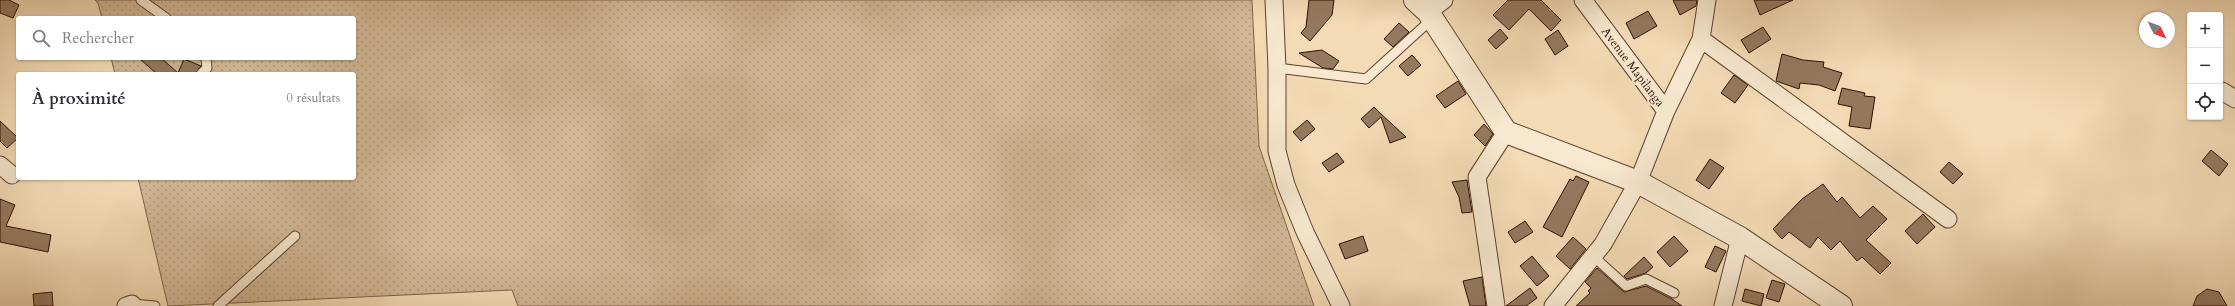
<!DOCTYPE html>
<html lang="fr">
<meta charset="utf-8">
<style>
:root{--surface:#fff;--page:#f7f7f7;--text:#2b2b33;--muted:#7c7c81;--line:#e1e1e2}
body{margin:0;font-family:Cardo,serif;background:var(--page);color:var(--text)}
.controls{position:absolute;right:12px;top:12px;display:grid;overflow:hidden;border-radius:4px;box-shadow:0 1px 3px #0004}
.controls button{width:36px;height:36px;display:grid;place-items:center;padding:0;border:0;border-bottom:1px solid var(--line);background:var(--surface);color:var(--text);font:20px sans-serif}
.compass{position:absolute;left:2139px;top:12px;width:36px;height:36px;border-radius:50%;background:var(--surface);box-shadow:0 1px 3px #0004;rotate:133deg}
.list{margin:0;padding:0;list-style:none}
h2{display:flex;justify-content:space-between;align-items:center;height:52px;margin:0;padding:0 16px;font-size:17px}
h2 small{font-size:13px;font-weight:400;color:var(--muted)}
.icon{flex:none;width:22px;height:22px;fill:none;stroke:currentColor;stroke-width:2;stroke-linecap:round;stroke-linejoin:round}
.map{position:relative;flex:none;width:2235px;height:306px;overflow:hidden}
.search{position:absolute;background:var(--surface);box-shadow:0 1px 3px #0004;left:16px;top:16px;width:340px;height:44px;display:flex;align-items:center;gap:10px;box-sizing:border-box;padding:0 14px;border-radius:4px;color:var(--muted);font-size:15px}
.panel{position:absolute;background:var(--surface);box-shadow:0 1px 3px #0004;left:16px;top:72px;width:340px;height:108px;border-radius:4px}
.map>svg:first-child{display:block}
.grass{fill:url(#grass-dots);stroke:#80644c}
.building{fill:#94795f;stroke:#2e0f01}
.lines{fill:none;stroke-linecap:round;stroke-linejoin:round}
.service-casing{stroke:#5f422e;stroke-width:11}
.minor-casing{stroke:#5f422e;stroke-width:19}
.tertiary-casing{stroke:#5f422e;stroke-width:24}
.service{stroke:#f7e8cf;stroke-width:9}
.minor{stroke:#f7e8cf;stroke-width:17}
.tertiary{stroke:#f7e8cf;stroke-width:22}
.labels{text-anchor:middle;stroke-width:4;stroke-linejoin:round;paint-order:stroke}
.street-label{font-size:12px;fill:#2e0f01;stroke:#f7e8cf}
</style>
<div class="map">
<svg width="2235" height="306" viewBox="0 0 2235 306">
<defs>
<pattern id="grass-dots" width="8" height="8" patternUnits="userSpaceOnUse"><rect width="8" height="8" fill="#d2b896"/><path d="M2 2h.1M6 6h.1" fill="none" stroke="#b59d80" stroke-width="1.8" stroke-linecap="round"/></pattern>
</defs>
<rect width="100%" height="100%" fill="#f3dbb5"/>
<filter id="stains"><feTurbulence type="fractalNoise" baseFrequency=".005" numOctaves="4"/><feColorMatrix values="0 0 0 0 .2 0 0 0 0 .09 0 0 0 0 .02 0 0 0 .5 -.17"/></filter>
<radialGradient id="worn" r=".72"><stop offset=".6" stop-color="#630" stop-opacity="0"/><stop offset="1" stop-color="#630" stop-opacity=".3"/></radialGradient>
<!-- grass -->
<path class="grass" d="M95,0H1252L1259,146L1314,306H518L512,290L168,306L138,178H354V74H115L111,58H354V18H102L98,3Z"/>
<!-- building -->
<path class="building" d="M0,0H9L19,5L13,18L0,13Z
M1309,0H1334L1332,15L1310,41L1301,33L1306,27Z
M1508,0H1541L1561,20L1551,31L1529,9L1509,30L1493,15Z
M1673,0H1697L1696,6L1680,15Z
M1754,0H1793L1760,15Z
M1648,11L1657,26L1634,39L1626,23Z
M1399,23L1409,32L1393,47L1384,39Z
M1763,27L1771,39L1749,53L1741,40Z
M1500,29L1508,38L1496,49L1488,40Z
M1558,30L1568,46L1555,55L1545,39Z
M1322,50L1339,61L1333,69L1323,68L1299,53Z
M1782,54L1803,60L1824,62L1823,67L1842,73L1835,91L1819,85L1800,83L1799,89L1776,81Z
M1412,55L1421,65L1408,76L1399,66Z
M139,58H161L178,73L184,59L201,66L195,74H157Z
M1734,75L1748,85L1735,103L1721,93Z
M1458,81L1466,94L1445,108L1436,96Z
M1842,88L1865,93L1864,96L1875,97L1870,129L1849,126L1852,107L1838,104Z
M1374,107L1380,113L1406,137L1390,143L1381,117L1369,128L1361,119Z
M1307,120L1315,129L1301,141L1293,132Z
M0,121L18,138L7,148L0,141Z
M1484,124L1493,134L1485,146L1474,135Z
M2211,150L2228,164L2219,176L2202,161Z
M1337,153L1344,162L1329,172L1322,163Z
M1710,159L1724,168L1709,189L1696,180Z
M1949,162L1963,174L1953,184L1940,172Z
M1576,176L1589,182L1562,237L1543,227L1570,179L1573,181Z
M1467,180L1472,212L1462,213L1459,197L1452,182Z
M1823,184L1837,202L1842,197L1860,218L1873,206L1887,219L1866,240L1891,263L1880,274L1862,257L1857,261L1840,241L1831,250L1818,237L1810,248L1789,232L1782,239L1773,229L1802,199Z
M0,199L15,205L6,226L51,235L48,252L0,242Z
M1923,214L1935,227L1917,244L1905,231Z
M1525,221L1533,232L1515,243L1508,232Z
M1363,236L1368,251L1345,259L1339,244Z
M1674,236L1688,251L1670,267L1657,252Z
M1573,237L1586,249L1570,269L1556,256Z
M1715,246L1726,251L1716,272L1705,267Z
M1532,256L1549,276L1537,286L1520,266Z
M1644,257L1653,267L1646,273L1627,279L1624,276Z
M1597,268L1624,292L1646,286L1672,299L1682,306H1576L1590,293L1588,291L1591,288L1585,282Z
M1482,277L1486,306H1470L1463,281Z
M1772,280L1785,284L1779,302L1766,298Z
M1530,288L1537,298L1526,306H1506Z
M1745,289L1764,294L1761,306L1742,301Z
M2207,289L2219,292L2227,306H2193L2197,296Z
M52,292L53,306H34L33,294Z"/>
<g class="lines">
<!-- service casing -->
<g class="service-casing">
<path id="service" d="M141,0L166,18
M1277,68L1366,79L1432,19
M201,74L207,68L206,58
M1593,256L1626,286L1646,279L1674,293
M132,304L155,306
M218,306L295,236"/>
</g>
<!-- minor casing -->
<g class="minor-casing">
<path id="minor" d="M1274,0L1277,68V151L1286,185L1305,232L1341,306
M1428,12L1444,0
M1701,39L1948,219
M2222,91L2235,99
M1666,111L1701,39L1707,0
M0,165L12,175
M126,306L132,304
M1496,306L1477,177L1506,132
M1553,306L1603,244L1638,182L1666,111L1583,0
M1723,306L1740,238"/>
</g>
<!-- tertiary casing -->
<g class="tertiary-casing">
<path id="tertiary" d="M1415,0L1428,12L1506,132L1638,182L1740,238L1841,306"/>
</g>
<!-- service -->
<use href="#service" class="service"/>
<!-- minor -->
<use href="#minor" class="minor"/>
<!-- tertiary -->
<use href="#tertiary" class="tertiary"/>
</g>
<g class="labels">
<!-- street labels -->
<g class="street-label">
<text transform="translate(1633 67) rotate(53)" y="4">Avenue Mapilanga</text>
</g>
</g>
<rect width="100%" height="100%" filter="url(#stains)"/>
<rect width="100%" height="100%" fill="url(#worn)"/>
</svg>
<div class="controls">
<button>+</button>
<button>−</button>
<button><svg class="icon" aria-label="locate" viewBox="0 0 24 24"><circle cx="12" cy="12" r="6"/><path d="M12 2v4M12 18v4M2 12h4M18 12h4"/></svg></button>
</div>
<svg class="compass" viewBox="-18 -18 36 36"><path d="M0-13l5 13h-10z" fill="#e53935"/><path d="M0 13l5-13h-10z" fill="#7c7c81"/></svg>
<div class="search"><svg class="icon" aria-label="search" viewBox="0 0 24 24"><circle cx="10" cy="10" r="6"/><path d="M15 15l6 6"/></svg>Rechercher</div>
<section class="panel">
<h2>À proximité<small>0 résultats</small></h2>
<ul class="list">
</ul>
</section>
</div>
